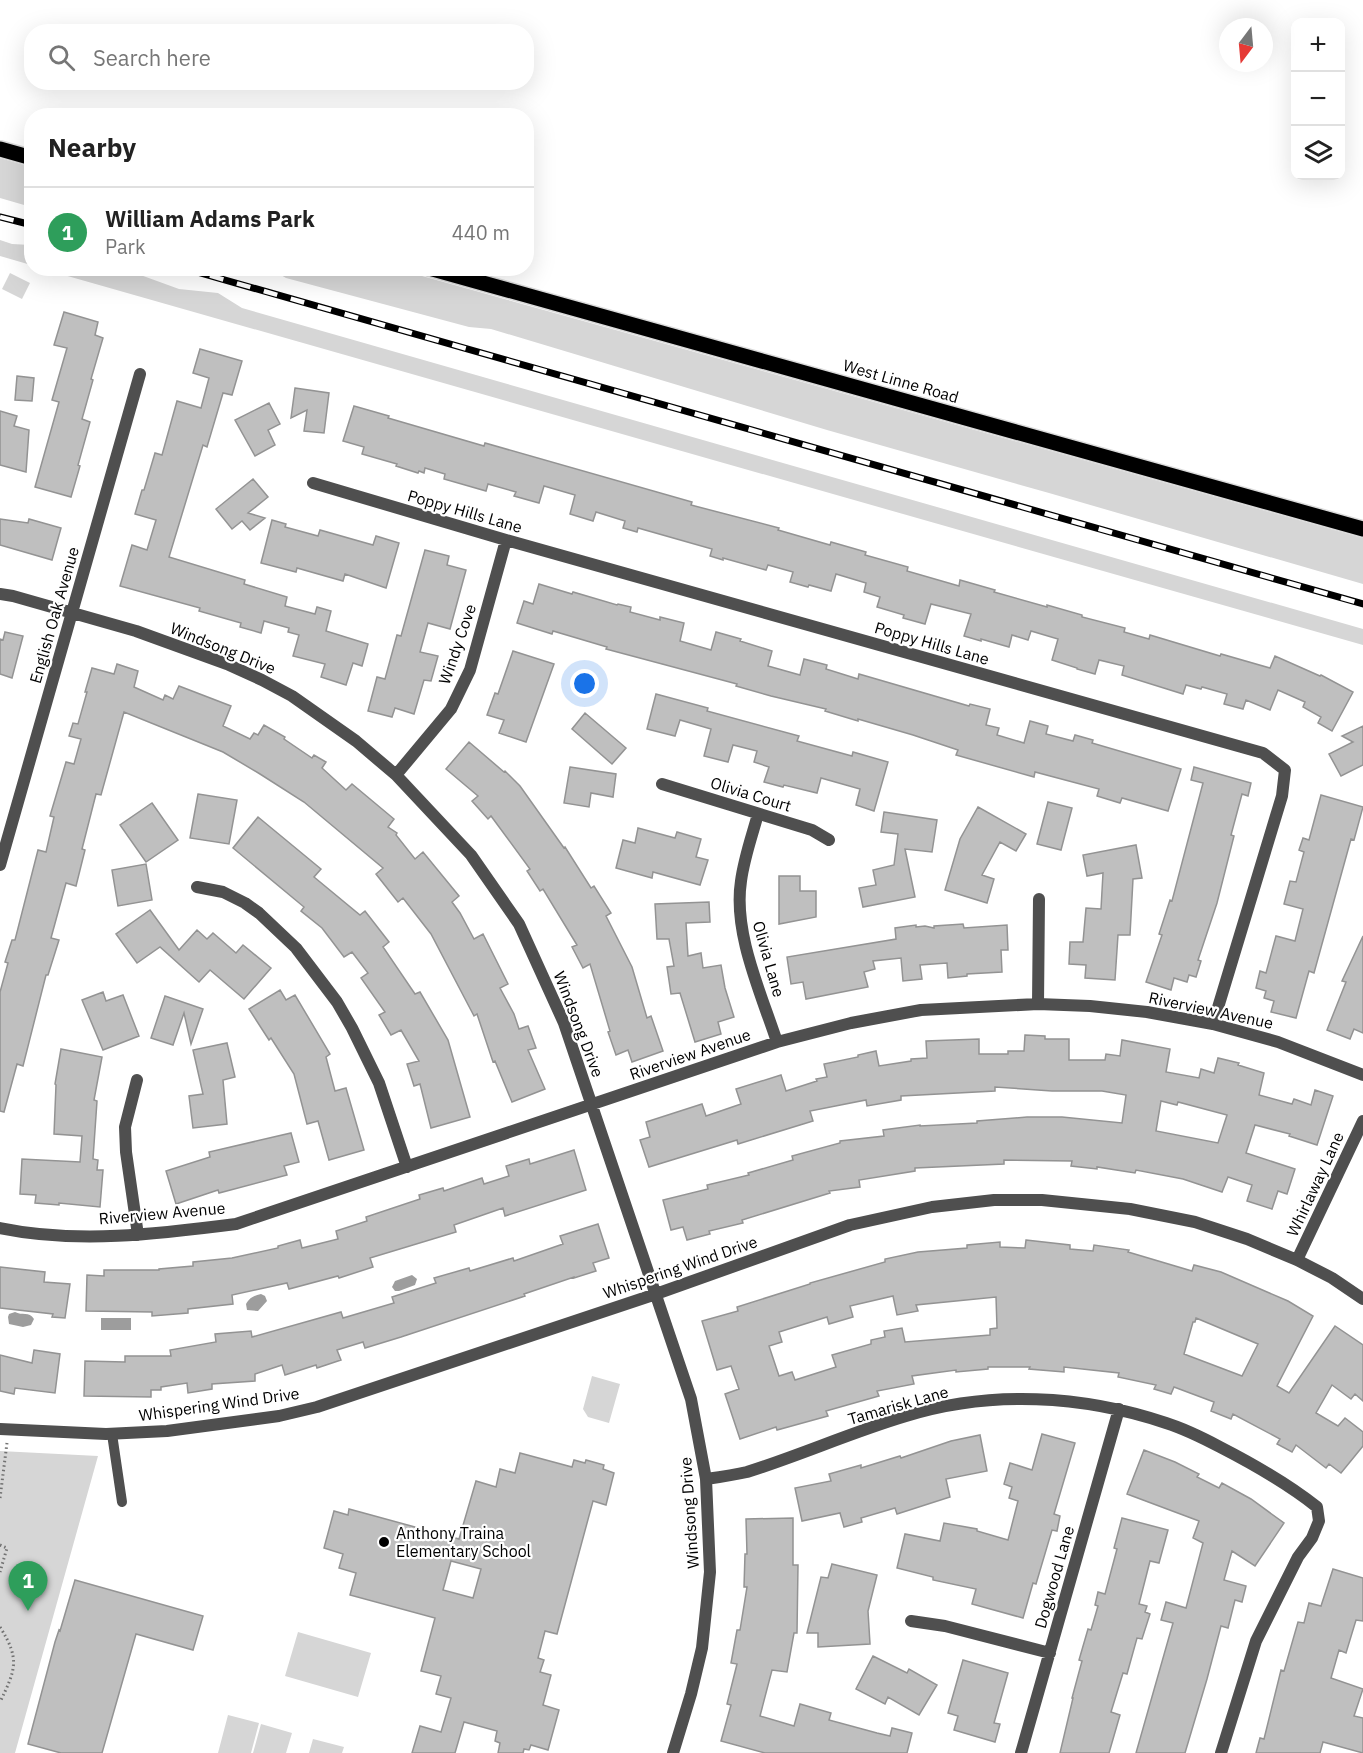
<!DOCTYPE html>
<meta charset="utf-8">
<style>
:root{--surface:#fff;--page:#f2f2f2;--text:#222;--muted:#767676;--line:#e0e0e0;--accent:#000}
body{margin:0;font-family:"IBM Plex Sans",sans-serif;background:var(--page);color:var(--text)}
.controls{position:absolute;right:18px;top:18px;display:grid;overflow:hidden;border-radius:12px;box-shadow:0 6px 24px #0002}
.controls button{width:54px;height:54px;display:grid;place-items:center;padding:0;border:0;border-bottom:2px solid var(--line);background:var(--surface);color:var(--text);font:30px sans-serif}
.compass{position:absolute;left:1219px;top:18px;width:54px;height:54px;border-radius:50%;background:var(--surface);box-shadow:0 6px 24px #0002;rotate:196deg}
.you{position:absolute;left:585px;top:684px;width:21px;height:21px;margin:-15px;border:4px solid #fff;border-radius:50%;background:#1a73e8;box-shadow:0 0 0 9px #1a73e833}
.badge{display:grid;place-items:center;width:39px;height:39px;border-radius:50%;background:var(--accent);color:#fff;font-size:20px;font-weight:700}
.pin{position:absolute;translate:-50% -50px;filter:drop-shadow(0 2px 3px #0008)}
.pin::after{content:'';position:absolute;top:32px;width:21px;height:18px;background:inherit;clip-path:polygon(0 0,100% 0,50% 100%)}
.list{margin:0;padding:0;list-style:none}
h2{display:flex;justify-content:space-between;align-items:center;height:78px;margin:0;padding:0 24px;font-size:26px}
h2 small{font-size:20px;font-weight:400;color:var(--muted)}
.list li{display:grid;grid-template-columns:39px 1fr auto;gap:18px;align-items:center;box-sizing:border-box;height:90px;padding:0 24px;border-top:2px solid var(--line)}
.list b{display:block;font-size:22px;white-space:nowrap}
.list p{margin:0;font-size:20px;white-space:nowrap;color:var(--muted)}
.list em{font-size:20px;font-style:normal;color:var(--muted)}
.icon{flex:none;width:33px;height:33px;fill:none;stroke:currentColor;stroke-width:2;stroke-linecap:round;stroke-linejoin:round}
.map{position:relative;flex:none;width:1363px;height:1753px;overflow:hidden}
.search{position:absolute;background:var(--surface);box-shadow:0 6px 24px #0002;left:24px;top:24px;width:510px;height:66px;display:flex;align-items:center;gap:15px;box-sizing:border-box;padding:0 21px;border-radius:24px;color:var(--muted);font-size:22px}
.panel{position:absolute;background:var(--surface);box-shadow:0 6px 24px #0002;left:24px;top:108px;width:510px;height:168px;border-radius:24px}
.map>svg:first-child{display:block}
.green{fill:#d6d6d6}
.water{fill:#9d9d9d}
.building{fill:#bfbfbf;stroke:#939393;stroke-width:1.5;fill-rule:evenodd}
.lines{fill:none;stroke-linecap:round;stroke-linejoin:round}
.primary-casing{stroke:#dbdbdb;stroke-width:18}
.path{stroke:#717171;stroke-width:3;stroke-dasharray:1.5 3;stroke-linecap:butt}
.lane{stroke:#4f4f4f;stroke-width:10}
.street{stroke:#4f4f4f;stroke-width:12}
.primary{stroke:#000;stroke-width:15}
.rail-casing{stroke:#000;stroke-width:7}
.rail{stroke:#fff;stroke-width:4.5;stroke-dasharray:14;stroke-linecap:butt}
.poi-dot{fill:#000;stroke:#fff;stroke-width:2}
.labels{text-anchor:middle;stroke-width:4.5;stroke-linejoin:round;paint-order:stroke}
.street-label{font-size:16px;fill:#000;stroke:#fff}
.poi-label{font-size:16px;fill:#000;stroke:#fff;text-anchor:start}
</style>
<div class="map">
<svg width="1363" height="1753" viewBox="0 0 1363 1753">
<rect width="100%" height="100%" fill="#fff"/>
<!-- green -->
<path class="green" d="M0,158L31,167V207L0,198Z
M0,240L12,244L31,245V265L0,256Z
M43,269H124L179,289L218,293L242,308L1363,629V645Z
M271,269H397L1363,538V584L1049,493L827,430L491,329L469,327L286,278Z
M10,273L30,283L22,299L2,289Z
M592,1376L620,1384L609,1423L588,1417L583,1409Z
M0,1451L98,1456L15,1753H0Z
M298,1632L371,1653L358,1697L285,1676Z
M228,1715L259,1723L251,1753H218Z
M261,1724L292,1733L286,1753H253Z
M313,1739L344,1747L342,1753H309Z"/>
<!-- water -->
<path class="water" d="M412,1275L417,1279L415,1285L399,1291H395L392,1287L395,1281Z
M261,1294L265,1296L267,1301L258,1311L247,1310L246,1304C250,1297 254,1296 261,1294Z
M15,1312C22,1316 29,1311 34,1319L31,1325L23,1327L9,1324L8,1317L9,1314Z
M101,1318H131V1330H101Z"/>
<!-- building -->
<path class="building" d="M64,312L98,322L95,335L103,338L91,379L93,380L82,419L90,422L78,465L80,466L71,497L35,487L59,402L52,400L67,348L54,345Z
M200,349L242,361L232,395L223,393L207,447L203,445L169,557L245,580L244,584L287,597L285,606L315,614L317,607L331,611L326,631L368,644L362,666L353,663L346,685L321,677L325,664L293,656L299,635L288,632L289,628L264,621L261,633L240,627L241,623L199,611L200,608L120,586L132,545L147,550L156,520L135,514L142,490H144L155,453L162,455L177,401L201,408L209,378L193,373Z
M17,376L34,378L32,401L15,400Z
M295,388L329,393L324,433L304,431L307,410L291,418Z
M269,403L280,424L268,430L275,445L255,456L235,420Z
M354,406L389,416L388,418L484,446L485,443L692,502L691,505L779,528L778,530L830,545L831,542L866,552L865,555L908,567L907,571L959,586L960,580L995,590L994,592L1047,607V605L1082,615V617L1125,628L1124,632L1149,639L1150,635L1220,656L1221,654L1270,668L1275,656L1320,676L1321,675L1353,692L1332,731L1318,723L1321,717L1303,707L1305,702L1278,690L1270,710L1246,700L1243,709L1224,704L1227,694L1202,687L1201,689L1186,685L1183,694L1122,675L1124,666L1099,660L1095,674L1077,669V668L1052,660L1058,639L1031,631L1028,640L1012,635L1009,647L981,639V641L964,636L971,614L931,604L925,624L903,618L904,615L877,607L880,597L864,592L866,583L836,574L831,591L809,585L808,587L790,582L793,572L768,565L766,570L723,558V560L710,556L712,549L638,528L637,532L623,528L625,521L596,512L593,521L570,514L575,495L544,486L539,503L514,496L516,492L488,484L486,491L444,479L445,474L425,468L424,473L419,471L418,473L396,466L397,464L362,454L364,447L343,441Z
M0,411L17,416L14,426L29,430L26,472L0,465Z
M253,479L268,497L248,513L265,518L250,530L242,521L232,529L216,509Z
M0,519L28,523L29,519L61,528L52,560L0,545Z
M272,520L286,524L285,527L318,536L320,530L373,545L376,536L399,543L386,588L345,574L343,581L297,568L296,572L261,563Z
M425,550L449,556L447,565L466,570L450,629L428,623L420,652L438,656L431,681L424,680L414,714L395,708L392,717L368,711L377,677L385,679L397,635L401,636Z
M539,584L572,594L573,592L617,605L618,604L631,607L630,612L660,620V617L684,623L680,641L711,650L716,632L741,639L740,641L772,651L768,666L800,675L804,659L827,665L826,669L858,679L859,674L969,706L970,704L990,709L986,725L999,728L997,735L1024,743L1030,721L1048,726L1046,734L1073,741L1075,735L1093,740L1092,743L1181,769L1168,811L1122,798L1120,803L1097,796L1099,789L1035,772L1034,777L956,755L958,750L913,735L858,719V721L825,711L826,709L771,696L736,686L737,684L606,649L607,647L553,631L552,634L517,623L524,601L533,604Z
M5,632L23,636L12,678L0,674V639L3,640Z
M513,651L554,664L526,742L499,733L504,720L487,715L495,693L498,694Z
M117,664L138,671L134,687L163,700L165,695L173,699L179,686L231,706L223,726L250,739L254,733L258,735L264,725L285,737L284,739L312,758L314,755L326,762L322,768L346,790L352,784L394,819L388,827L397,833L396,835L415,859L423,852L459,896L452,902L460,913L474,939L483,934L508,984L500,988L514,1014L519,1029L528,1026L536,1048L528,1050L545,1089L512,1102L495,1061L493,1062L477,1014L474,1016L431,934L403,898L398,902L376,874L383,868L304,802L260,774L223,752L124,712L101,795L96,794L82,849L85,850L76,886L66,883L51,938L59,940L48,975H46L23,1066L17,1064L4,1112L0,1111V992L8,963L5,962L12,940H15L38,850L46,852L54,817L50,816L66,762L74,764L81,739L69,736L73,723L78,724L87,692H85L92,668L114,674Z
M656,694L708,708L707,711L799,736L797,741L852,756L853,752L888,762L874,811L856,805L860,789L821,778L817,793L784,785L783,787L764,782L769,767L754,762L757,751L733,745L728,762L704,756L711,729L680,720L675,736L647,729Z
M585,713L626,748L612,764L572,729Z
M1363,726V765L1341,776L1329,754L1353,742L1342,736Z
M469,742L504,772L505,771L520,786L564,848L565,847L591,888L594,886L611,913L606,916L632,967L647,1018L651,1016L663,1051L632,1062L628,1050L616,1055L608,1032L610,1031L590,964L583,968L572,947L577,945L543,889L540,891L527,871L530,869L491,816L488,819L472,801L478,796L446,769Z
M570,767L616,774L613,797L591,793L589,807L564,803Z
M1194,767L1251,783L1248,796L1242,794L1231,835L1234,836L1217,903L1198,960L1201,961L1196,977L1189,975L1187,982L1174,978L1171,990L1146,982L1162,935L1159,934L1170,900L1172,901L1203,783L1191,780Z
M198,794L237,800L229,844L190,838Z
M1321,795L1363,807L1354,840L1351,839L1314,973L1309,971L1296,1018L1271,1012L1274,1001L1264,998L1266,991L1256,988L1260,971L1266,973L1276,936L1295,941L1303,909L1284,904L1290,881L1296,882L1304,852L1299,850L1303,838L1309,840Z
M1048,802L1072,808L1061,850L1037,844Z
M152,803L178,840L146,862L120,825Z
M978,807L1026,834L1016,851L1000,842L982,875L994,879L987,903L945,890L960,839Z
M884,812L937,820L932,852L905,849L915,897L863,907L859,888L876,885L873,870L894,865L898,834L881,832Z
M258,817L321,869L314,877L360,915L365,911L389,942L383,947L415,994L420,992L448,1040L470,1117L431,1128L420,1084L414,1086L407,1064L419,1061L401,1030L391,1035L379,1015L385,1012L361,978L368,973L352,952L344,957L322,928L301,911L304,907L233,848Z
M638,828L675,838L677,832L701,839L696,857L708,860L700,885L653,872L652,878L616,868L623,840L635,843Z
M1136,845L1142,878L1133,879L1130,935H1118L1115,980L1085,978L1086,965L1069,964L1070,942H1083L1086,908L1101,909L1103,873L1087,876L1083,855Z
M146,864L152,900L118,906L112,870Z
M779,876H800V891H816V917L779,924Z
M709,902L710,922L686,923L688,956L701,953L703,968L721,965L725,988L734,1017L718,1022L721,1034L695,1042L680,993L671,994L667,967L674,966L669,939H657L655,904Z
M150,910L179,950L197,930L207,939L213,933L236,953L243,945L271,968L244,999L210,970L199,982L160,947L137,963L116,934Z
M963,924L964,928L1007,925L1008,950H1001L1002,972L967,974V976L948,978L947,963L920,965L922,979L903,981L901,958L873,961L875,969L864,972L868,987L806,999L803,982L791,984L787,957L896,939L895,928L916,925V927L925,926L934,928V926Z
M1363,936V1033L1354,1029L1350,1039L1327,1030L1346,982L1342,981Z
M280,990L286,1000L295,995L330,1054L326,1057L335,1091L346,1088L364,1150L329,1160L318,1121L307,1124L294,1074L271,1038L269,1040L249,1009Z
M103,992L106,1001L123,995L139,1036L103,1050L82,1000Z
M165,996L203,1009L191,1044L184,1013L173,1045L151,1038Z
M1025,1035L1045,1036V1039H1069V1060H1105L1106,1054L1120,1056L1122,1040L1170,1049L1166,1072L1199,1078L1201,1069L1214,1073L1218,1058L1239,1063L1238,1065L1264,1073L1259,1095L1292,1104L1294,1099L1311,1105L1315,1090L1333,1096L1317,1145L1289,1136L1290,1134L1255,1125L1246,1153L1295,1169L1287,1194L1278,1191L1272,1209L1247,1201L1252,1185L1228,1177L1222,1192L1183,1179L1136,1170L1135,1173L1097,1167V1169L1071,1166L1072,1161L1004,1160V1164L915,1168V1171L859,1180L860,1187L829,1191L830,1193L742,1220L743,1223L709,1231L710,1234L687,1240L683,1227L671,1230L663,1200L708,1189L707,1185L749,1175L748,1173L793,1160L792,1156L840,1143V1141L884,1136L883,1130L920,1125V1126L977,1123V1121L1027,1117H1062L1122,1123L1126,1095L1102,1091H1052L995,1087V1091L901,1096V1100L867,1106L866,1100L810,1111L813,1121L738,1144L737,1140L649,1167L640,1140L650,1137L646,1122L702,1104L706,1116L741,1104L736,1089L781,1075L786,1091L817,1081L816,1079L827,1077L824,1064L858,1057V1055L876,1051L879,1066L911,1061V1059L927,1058L926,1041L979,1039V1054H1008V1051H1024ZM1161,1101L1177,1105L1178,1102L1227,1115L1218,1143L1156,1131Z
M227,1043L235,1077L223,1080L227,1124L193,1128L189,1096L203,1094L193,1050Z
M61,1049L102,1057L94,1100L97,1101L93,1159L98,1160L97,1170H103L100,1207L59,1203V1205L35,1203L36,1195L20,1194L22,1159L80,1162L82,1136L54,1134L56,1085L55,1084Z
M291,1133L299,1162L284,1166L287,1175L219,1193L218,1190L176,1204L166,1171L210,1157L209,1152Z
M574,1150L586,1190L505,1216L503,1208L454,1225L456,1232L370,1258L373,1267L339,1278L338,1276L289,1289L287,1283L232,1295L233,1304L188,1309V1313L152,1316V1312L86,1311L87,1275L104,1276V1270H159V1269L193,1266V1262L232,1258L278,1248V1246L300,1240L302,1248L338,1239L336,1231L367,1221L366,1217L420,1199L419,1195L443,1188L444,1191L482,1178L484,1184L509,1176L506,1166L529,1159L530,1164Z
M598,1224L609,1258L593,1263L596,1271L574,1278V1277L524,1294L525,1296L401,1337L365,1348L363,1342L337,1350L341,1360L317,1368L316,1365L285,1375L282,1365L255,1374V1381L212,1384V1389L188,1393L187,1383L161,1387V1390H151V1397L84,1396L85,1361L125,1362V1356H171L170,1350L216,1342L215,1334L251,1331L252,1337L341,1312L343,1318L394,1303L392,1297L436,1283L434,1278L469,1268L470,1271L513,1258L514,1261L563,1244L560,1236Z
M1026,1240L1070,1245V1249L1093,1251L1094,1245L1129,1250L1128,1252L1192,1271L1194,1265L1221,1272L1288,1301L1313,1316L1277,1386L1289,1393L1335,1326L1363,1345V1401L1355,1394L1351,1399L1332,1385L1316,1413L1338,1426L1345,1418L1363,1432V1446L1341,1473L1329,1464L1326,1468L1296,1445L1292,1452L1277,1444L1280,1439L1233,1414L1231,1419L1211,1411L1214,1402L1174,1387L1171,1394L1154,1389L1156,1385L1118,1377L1119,1373L1064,1367V1372L1029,1369L1030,1367H988V1369L956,1372V1370L912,1376L914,1384L877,1391L879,1396L826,1411L828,1416L777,1430L776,1427L740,1439L725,1394L739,1389L731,1366L717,1370L702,1321L738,1311L737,1307L810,1284V1283L885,1262V1259L918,1252L967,1248V1245L1000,1242V1247L1025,1248ZM893,1296L897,1315L918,1311L916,1305L996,1297L997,1328L990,1329V1335L905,1342L902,1328L884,1331L885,1337L871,1340V1344L832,1355L836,1367L795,1380L792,1372L779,1376L769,1346L782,1342L779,1332L827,1317L829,1324L853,1317L850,1306ZM1196,1318L1258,1344L1242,1376L1184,1354L1193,1322H1195Z
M0,1267L45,1272L44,1282L70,1284L65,1318L52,1317L53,1314L0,1308Z
M34,1350L60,1354L55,1393L15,1388L14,1394L0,1391V1355L32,1363Z
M1042,1434L1075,1443L1054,1514L1060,1516L1057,1531L1052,1530L1036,1584L1033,1583L1023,1618L972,1604L976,1589L933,1580V1577L897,1568L905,1534L940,1541L944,1523L977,1529V1531L1008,1540L1018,1501L1009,1498L1012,1487L1004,1484L1010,1463L1032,1470Z
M980,1435L987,1471L946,1479L950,1497L897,1514L895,1508L861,1518L862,1522L844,1527L840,1513L802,1521L795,1488L831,1481L829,1474L861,1465V1468L900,1456L901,1458L951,1441Z
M1144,1450L1175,1462L1199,1474L1197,1477L1219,1488L1222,1483L1251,1499L1284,1523L1255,1566L1232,1551L1224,1580L1246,1586L1242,1602L1235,1600L1228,1628L1221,1626L1207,1679L1185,1753H1136L1173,1623L1161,1620L1166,1602L1186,1608L1203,1543L1193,1538L1199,1521L1127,1494Z
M520,1453L572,1467L574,1460L585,1463L586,1460L604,1465L603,1469L614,1473L606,1505L593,1501L557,1634L545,1631L538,1658L544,1660L540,1672L551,1675L543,1705L559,1710L548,1750L531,1745L529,1750L524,1749L523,1753H498L500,1743L495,1741L497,1731L464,1722L455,1753H412L420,1726L441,1732L451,1698L436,1694L441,1676L421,1671L435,1618L350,1595L356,1573L339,1568L343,1554L324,1548L334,1511L348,1515L349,1509L459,1539L476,1481L496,1487L500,1469L515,1473ZM451,1561L481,1569L473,1598L443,1590Z
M793,1518V1565H798L797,1633H794L787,1672L772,1670L760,1716L794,1726L800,1704L831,1713L829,1720L877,1733L890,1736L892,1728L912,1733L907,1753H765L721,1741L731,1705L727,1704L737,1664L731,1663L737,1630H740L747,1587H744L745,1554H747L746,1519Z
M1122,1518L1168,1530L1159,1563L1150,1561L1139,1604L1147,1606L1145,1612L1150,1614L1142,1639L1137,1638L1127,1674L1123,1673L1111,1712L1120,1715L1109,1753H1060L1073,1698H1072L1082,1661L1079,1660L1088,1629L1091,1630L1098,1606L1095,1605L1098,1592L1105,1594L1117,1549L1114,1548Z
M832,1564L877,1575L868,1611L870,1644L818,1647V1633H807L821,1577L828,1578Z
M1333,1569L1363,1578V1621L1356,1620L1346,1653L1339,1650L1331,1678L1363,1689L1354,1716L1363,1718V1753L1323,1742L1320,1753H1256L1260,1738L1264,1739L1281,1670L1284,1671L1298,1622L1304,1623L1309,1603L1321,1606Z
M75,1580L203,1616L193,1650L136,1634L102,1753H61L28,1744L55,1642L59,1630L60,1631Z
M873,1656L907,1673L909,1669L937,1685L919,1715L888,1697L885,1704L856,1689Z
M963,1660L1008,1673L994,1723L1000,1724L995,1742L954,1730L958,1716L948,1713Z"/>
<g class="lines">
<!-- primary casing -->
<g class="primary-casing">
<path id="primary" d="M0,149L32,158
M429,268L1363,529"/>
</g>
<!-- path -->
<path class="path" d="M0,1498L7,1443
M0,1545L7,1548L0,1572
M0,1627C20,1659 16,1669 0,1702"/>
<!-- lane -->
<path class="lane" d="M112,1434L122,1502"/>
<!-- street -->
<path class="street" d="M313,483L506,540L1263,753L1285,770L1282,796L1213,1024
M0,594L13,596L136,631L227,664L262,680L292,696L356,741L396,775L471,855L519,924L564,1023L691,1399L706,1479L710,1572L702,1648L691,1694L673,1753
M396,775L451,709L470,670L506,540
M662,784L812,830L829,840
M758,814C752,836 744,858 741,881C733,933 761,993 777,1042
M0,865L140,374
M197,887L223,892L245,903L259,913L296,948L337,1002L352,1028L379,1083L407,1167
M1038,1004L1039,899
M137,1080L125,1127L126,1152L138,1235
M0,1228C77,1244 158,1234 236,1224L777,1042L851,1023L921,1010L1038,1004L1090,1006L1147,1012L1213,1024L1278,1042L1363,1075
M1297,1260L1363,1121
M0,1429L106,1434L167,1431L279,1416L317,1407L656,1294L850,1225L932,1207L994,1200H1042L1130,1209L1195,1222L1247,1239L1297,1260L1332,1278L1363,1299
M706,1479C720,1477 734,1475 747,1472C801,1455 852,1432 906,1416C990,1390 1083,1395 1166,1423C1185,1429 1203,1438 1220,1447C1255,1465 1287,1483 1317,1507L1319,1521L1312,1538L1298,1557L1256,1641L1221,1753
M911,1621L945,1626L1050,1653
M1021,1753L1119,1409"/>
<!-- primary -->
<use href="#primary" class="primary"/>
<!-- rail casing -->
<g class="rail-casing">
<path id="rail" d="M0,217L32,225
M183,268L1363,604"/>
</g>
<!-- rail -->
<use href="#rail" class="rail"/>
</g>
<!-- markers -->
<circle class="poi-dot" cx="384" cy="1542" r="6"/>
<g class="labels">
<!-- street labels -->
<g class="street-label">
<text transform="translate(901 381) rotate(16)" y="6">West Linne Road</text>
<text transform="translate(465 511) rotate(16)" y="6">Poppy Hills Lane</text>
<text transform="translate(54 615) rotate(-74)" y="6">English Oak Avenue</text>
<text transform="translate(932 643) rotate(16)" y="6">Poppy Hills Lane</text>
<text transform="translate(457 644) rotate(-71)" y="6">Windy Cove</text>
<text transform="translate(223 648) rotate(22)" y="6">Windsong Drive</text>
<text transform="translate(751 794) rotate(17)" y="6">Olivia Court</text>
<text transform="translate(769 959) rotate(74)" y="6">Olivia Lane</text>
<text transform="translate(1211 1010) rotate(12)" y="6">Riverview Avenue</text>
<text transform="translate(579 1024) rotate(69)" y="6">Windsong Drive</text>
<text transform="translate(690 1054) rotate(-19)" y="6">Riverview Avenue</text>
<text transform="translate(1315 1184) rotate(-65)" y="6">Whirlaway Lane</text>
<text transform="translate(162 1213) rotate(-5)" y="6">Riverview Avenue</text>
<text transform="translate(680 1267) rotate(-19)" y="6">Whispering Wind Drive</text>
<text transform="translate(219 1404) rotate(-8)" y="6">Whispering Wind Drive</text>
<text transform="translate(898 1405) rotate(-16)" y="6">Tamarisk Lane</text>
<text transform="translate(689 1513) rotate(-94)" y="6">Windsong Drive</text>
<text transform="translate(1054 1577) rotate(-74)" y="6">Dogwood Lane</text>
</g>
<!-- poi labels -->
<g class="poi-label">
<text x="396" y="1539">Anthony Traina<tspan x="396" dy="18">Elementary School</tspan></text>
</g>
</g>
</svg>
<div class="controls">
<button>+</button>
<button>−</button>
<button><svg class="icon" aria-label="layers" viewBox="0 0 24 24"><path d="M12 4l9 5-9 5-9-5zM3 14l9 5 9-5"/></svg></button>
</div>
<svg class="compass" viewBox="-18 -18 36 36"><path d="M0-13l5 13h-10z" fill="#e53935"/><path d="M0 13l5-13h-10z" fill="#767676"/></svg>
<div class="you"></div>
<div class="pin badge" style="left:28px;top:1611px;background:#2e9e5b">1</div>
<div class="search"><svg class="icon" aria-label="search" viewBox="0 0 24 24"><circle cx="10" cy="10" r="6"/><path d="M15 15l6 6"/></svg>Search here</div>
<section class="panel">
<h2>Nearby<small></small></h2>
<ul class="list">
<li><span class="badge" style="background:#2e9e5b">1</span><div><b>William Adams Park</b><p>Park</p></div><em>440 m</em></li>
</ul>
</section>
</div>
